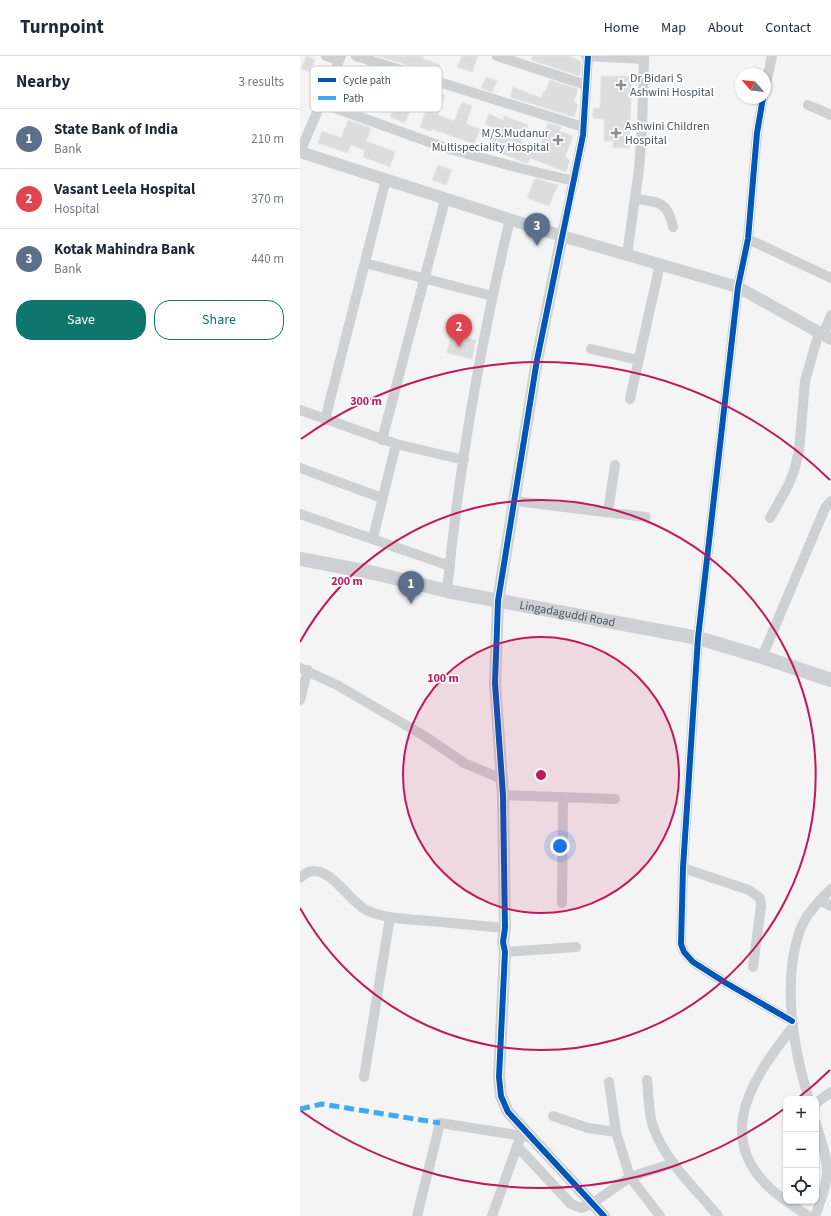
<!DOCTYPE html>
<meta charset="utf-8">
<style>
:root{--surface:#fff;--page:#f6f6f7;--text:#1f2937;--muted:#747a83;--line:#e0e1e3;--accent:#0f766e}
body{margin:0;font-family:"Source Sans 3",sans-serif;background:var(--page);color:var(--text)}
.controls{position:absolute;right:12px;bottom:12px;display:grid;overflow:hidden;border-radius:8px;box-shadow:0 1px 3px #0004}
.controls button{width:36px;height:36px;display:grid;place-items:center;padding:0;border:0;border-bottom:1px solid var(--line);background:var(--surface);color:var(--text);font:20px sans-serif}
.compass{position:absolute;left:435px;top:12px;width:36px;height:36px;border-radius:50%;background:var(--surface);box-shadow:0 1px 3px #0004;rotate:298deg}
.you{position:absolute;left:260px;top:790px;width:14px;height:14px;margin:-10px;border:3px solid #fff;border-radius:50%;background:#1a73e8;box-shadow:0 0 0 6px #1a73e833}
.badge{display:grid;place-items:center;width:26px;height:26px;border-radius:50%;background:var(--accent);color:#fff;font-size:13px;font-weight:700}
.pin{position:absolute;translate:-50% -33px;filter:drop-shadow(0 1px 2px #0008)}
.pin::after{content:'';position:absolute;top:21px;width:14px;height:12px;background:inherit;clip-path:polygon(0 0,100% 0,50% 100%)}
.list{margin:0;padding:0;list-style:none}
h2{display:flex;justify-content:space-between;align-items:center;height:52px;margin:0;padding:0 16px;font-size:17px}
h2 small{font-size:13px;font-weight:400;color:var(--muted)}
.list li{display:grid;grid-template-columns:26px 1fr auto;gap:12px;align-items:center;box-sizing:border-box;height:60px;padding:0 16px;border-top:1px solid var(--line)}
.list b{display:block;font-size:15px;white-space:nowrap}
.list p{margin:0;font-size:13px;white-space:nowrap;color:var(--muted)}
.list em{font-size:13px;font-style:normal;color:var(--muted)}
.actions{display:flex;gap:8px;padding:12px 16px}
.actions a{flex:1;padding:9px 0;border:1px solid var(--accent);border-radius:16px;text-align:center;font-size:14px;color:var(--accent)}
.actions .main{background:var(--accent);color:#fff}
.icon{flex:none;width:22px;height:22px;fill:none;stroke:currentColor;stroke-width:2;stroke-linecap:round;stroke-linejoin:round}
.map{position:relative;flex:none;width:531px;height:1160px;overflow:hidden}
header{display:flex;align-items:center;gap:24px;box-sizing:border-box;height:56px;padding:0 20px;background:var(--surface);border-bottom:1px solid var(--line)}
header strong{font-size:19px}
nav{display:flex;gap:22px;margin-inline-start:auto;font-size:14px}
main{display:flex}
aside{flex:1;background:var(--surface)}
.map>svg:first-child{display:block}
.building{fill:#ddddde;stroke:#e5e6e7}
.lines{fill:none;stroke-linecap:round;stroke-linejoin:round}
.minor{stroke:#ced0d2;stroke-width:10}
.tertiary{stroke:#ced0d2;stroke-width:12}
.secondary{stroke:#ced0d4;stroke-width:14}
.quiet{stroke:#3fa9f5;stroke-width:5;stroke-dasharray:10 5;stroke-linecap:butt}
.cycleway-casing{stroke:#fff;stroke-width:8}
.cycleway{stroke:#0057b8;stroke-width:6}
.ring{fill:none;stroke:#c2185b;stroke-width:2}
.poi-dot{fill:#868d94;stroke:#fff;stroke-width:1.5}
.labels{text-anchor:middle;stroke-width:3.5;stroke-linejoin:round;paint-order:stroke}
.poi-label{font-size:12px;fill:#4a5661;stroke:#fff;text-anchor:start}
.street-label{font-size:12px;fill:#4a5661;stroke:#fff}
.key{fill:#fff;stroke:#c9ccd0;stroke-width:1}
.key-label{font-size:11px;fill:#4a5661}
.centre{fill:#c2185b;stroke:#fff;stroke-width:2}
.ring-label{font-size:12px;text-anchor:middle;font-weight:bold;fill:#c2185b;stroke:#fff;stroke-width:3.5;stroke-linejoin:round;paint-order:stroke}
</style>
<header>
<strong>Turnpoint</strong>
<nav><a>Home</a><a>Map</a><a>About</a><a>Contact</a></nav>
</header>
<main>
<aside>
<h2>Nearby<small>3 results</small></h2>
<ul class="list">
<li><span class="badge" style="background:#5c6f8a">1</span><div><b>State Bank of India</b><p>Bank</p></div><em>210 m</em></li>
<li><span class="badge" style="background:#e0444e">2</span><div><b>Vasant Leela Hospital</b><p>Hospital</p></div><em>370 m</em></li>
<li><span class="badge" style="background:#5c6f8a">3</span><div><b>Kotak Mahindra Bank</b><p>Bank</p></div><em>440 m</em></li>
</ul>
<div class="actions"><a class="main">Save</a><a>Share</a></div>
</aside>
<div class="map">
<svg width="531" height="1160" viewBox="0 0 531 1160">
<rect width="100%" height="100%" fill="#f4f4f4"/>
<!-- building -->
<path class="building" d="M7,0L15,4L9,16L1,12Z
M78,0H123V2L140,9L137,18Z
M162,0H178L172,16L157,11Z
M233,0H268L281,5V15L279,20L231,4Z
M301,20H332L329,92H313V85H304V63L293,62V52H300Z
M186,21L197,25L192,36L181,32Z
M250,24L278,33L274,46L278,49L274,61L210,41L213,31L241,42L243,36H245Z
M119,32L133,38L134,35L145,40L138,59L154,65L162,46L172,50L166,68L180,73L174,88L132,73L131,76L120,71L127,52L113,46Z
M102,38L115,43L105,67L90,61L96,46L98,47Z
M189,58L203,64L204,60L228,69L221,86L239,93L248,67L261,71L259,75L273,80L265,101L270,104L266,116L230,102L228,107H225L189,92L196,73L185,68Z
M48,64L71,72L66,85L95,96L90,111L63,101L65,94L51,89L48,97L18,87L22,75L41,82Z
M138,109L152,114L146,129L132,124Z
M235,122L258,129L249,150L227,142Z
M151,278L176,284L172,303L147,297Z"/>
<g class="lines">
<!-- minor -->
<path class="minor" d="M26,0L39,4
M56,0L283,71
M197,0L286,29
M286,0L344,3
M465,33L472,0
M463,42L457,77L448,183L438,231L398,582L383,812L381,888L384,896L393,906L426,927L492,965
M21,47L146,92L223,113L274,125
M508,49L531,59
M0,96L41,0
M336,143C359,146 368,146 373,171
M262,180L283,79L288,0
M448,183L531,222
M327,199L339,113L342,73L344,0
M65,207L192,240
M523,279L531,259
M291,293L338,304
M330,343L360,208
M0,354L96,388L73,482
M25,364L86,123
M82,384L145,144
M96,388L164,404
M0,412L82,442
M215,445L346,461
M308,456L315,409
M0,458L150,510
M470,462L488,430L494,415L499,395L505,325L519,276
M147,535C159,410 181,285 210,163
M462,601L525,452L531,445
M0,612L37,629L126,681L164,707L202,723
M0,644L8,614
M203,739L315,743
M383,812L449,834L460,842L461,850L453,911
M0,822C24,798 47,844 66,854C85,863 108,863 129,865C154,867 179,870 205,872
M520,844L531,850
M262,847L263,741
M205,896L276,891
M64,1021L90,861
M347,1024C349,1039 348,1059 354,1073C366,1106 396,1133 418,1160
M309,1026L316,1076L330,1121L360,1160
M509,1043C493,994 482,924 500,874C506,858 519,845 531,833
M516,1047L531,1036
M253,1060L288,1072L316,1076
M217,1090L271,1148L282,1152L293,1147L330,1121L374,1107
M486,1145C409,1091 447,1028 493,971
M486,1145L508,1160
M117,1160L140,1067L230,1081
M192,1160L219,1085
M515,1160C520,1146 526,1133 527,1118C528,1101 520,1083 516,1067"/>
<!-- tertiary -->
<path class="tertiary" d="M0,96L262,180L438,231L531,283
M262,180L237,304L198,545L195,627L203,739L205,872L203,886L205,896L199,1021L201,1040L208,1056L304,1160"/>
<!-- secondary -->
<path class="secondary" id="s1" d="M0,503L74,517L147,535L398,582L462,601L531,624"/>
<!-- quiet -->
<path class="quiet" d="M0,1053L22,1048L140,1067"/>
<!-- cycleway casing -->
<g class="cycleway-casing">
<path id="cycleway" d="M288,0L283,79L237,304L198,545L195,627L203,739L205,872L203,886L205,896L199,1021L201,1040L208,1056L304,1160
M463,42L457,77L448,183L438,231L398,582L383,812L381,888L384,896L393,906L426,927L492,965"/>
</g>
<!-- cycleway -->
<use href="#cycleway" class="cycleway"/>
</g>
<!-- distance rings -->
<circle cx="241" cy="719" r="138" fill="#c2185b" fill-opacity=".12"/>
<g class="ring">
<circle cx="241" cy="719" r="138"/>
<path d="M0 586A275 275 0 1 1 0 852"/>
<path d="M530 1014A413 413 0 0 1 498 1042M484 1053A413 413 0 0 1 1 1055M1 383A413 413 0 0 1 530 424"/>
</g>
<!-- markers -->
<g class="poi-dot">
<path d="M319 23h4v4h4v4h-4v4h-4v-4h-4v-4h4z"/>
<path d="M314 71h4v4h4v4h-4v4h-4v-4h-4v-4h4z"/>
<path d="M256 78h4v4h4v4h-4v4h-4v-4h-4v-4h4z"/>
</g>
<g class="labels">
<!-- poi labels -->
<g class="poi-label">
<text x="330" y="26">Dr Bidari S<tspan x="330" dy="14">Ashwini Hospital</tspan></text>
<text x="325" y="74">Ashwini Children<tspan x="325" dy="14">Hospital</tspan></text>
<text x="249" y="81" text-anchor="end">M/S.Mudanur<tspan x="249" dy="14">Multispeciality Hospital</tspan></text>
</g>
<!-- street labels -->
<g class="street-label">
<text dy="4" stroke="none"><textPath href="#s1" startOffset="273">Lingadaguddi Road</textPath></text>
</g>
</g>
<!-- legend -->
<rect x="10" y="10" width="132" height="46" rx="6" class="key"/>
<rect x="18" y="22" width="18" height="4" fill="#0057b8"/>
<rect x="18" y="40" width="18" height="4" fill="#3fa9f5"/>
<g class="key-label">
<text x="43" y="28">Cycle path</text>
<text x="43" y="46">Path</text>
</g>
<circle cx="241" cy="719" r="6" class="centre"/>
<g class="ring-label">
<text x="66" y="349">300 m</text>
<text x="47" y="529">200 m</text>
<text x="143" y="626">100 m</text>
</g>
</svg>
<div class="controls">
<button>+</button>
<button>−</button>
<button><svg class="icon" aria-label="locate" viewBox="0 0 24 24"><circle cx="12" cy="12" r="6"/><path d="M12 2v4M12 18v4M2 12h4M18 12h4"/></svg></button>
</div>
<svg class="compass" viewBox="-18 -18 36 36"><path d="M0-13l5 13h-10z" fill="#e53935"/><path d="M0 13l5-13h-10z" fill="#747a83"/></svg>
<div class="you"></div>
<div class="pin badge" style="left:111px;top:548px;background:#5c6f8a">1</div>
<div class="pin badge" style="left:159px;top:291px;background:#e0444e">2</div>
<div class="pin badge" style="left:237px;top:190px;background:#5c6f8a">3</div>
</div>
</main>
